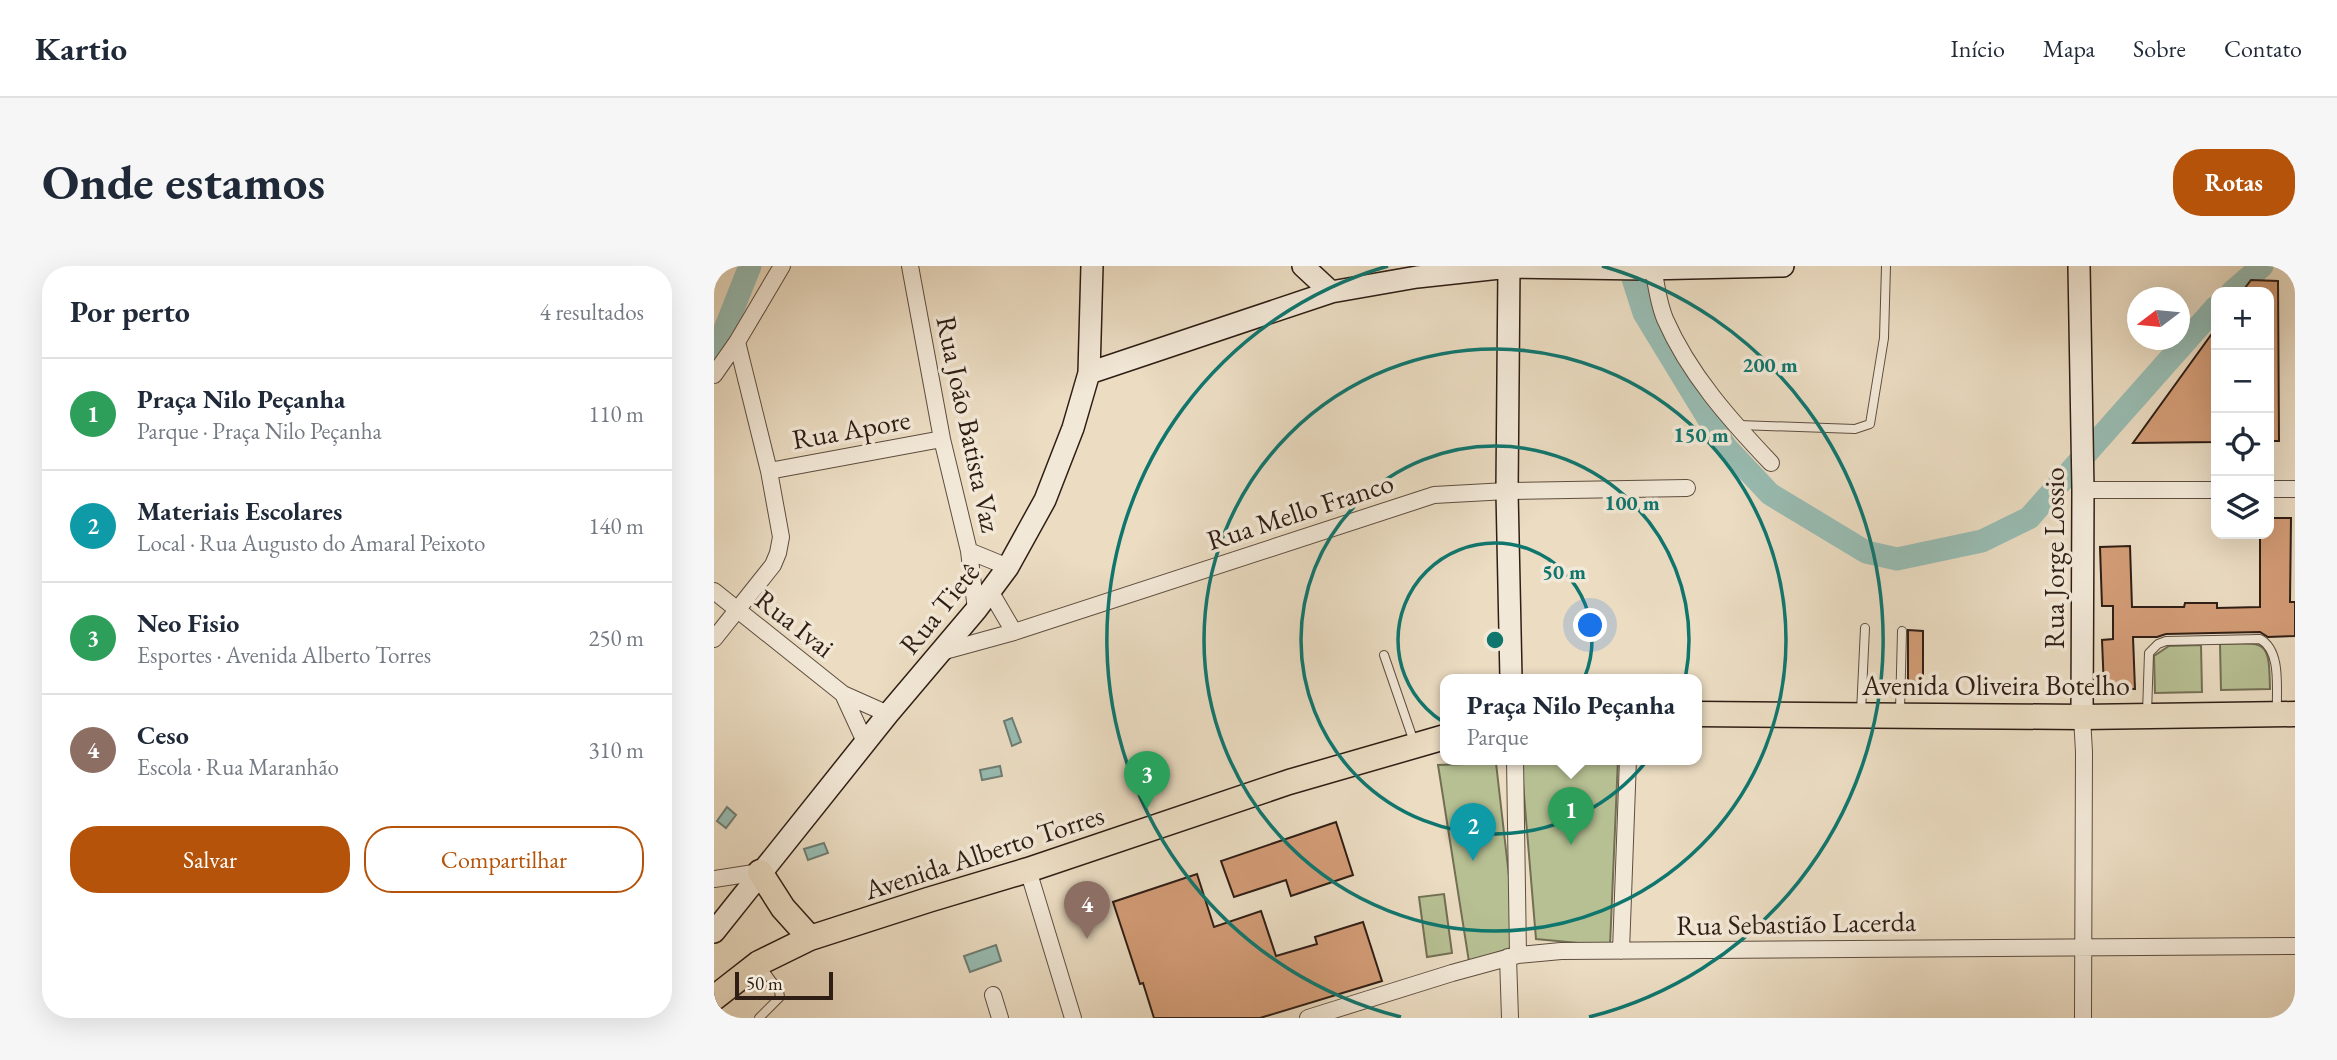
<!DOCTYPE html>
<html lang="pt">
<meta charset="utf-8">
<style>
:root{--surface:#fff;--page:#f6f6f7;--text:#1f2937;--muted:#747a83;--line:#e0e1e3;--accent:#b45309}
body{margin:0;font-family:"EB Garamond",serif;background:var(--page);color:var(--text)}
.controls{position:absolute;right:21px;top:21px;display:grid;overflow:hidden;border-radius:14px;box-shadow:0 7px 28px #0002}
.controls button{width:63px;height:63px;display:grid;place-items:center;padding:0;border:0;border-bottom:2px solid var(--line);background:var(--surface);color:var(--text);font:35px sans-serif}
.compass{position:absolute;left:1413px;top:21px;width:63px;height:63px;border-radius:50%;background:var(--surface);box-shadow:0 7px 28px #0002;rotate:254deg}
.scale{position:absolute;left:21px;bottom:18px;width:98px;box-sizing:border-box;padding-left:7px;border:4px solid #2f1e15;border-top:0;font-size:19px;line-height:24px;white-space:nowrap;color:#2f1e15;-webkit-text-stroke:5px #f2e8d7;paint-order:stroke}
.you{position:absolute;left:877px;top:360px;width:24px;height:24px;margin:-18px;border:5px solid #fff;border-radius:50%;background:#1a73e8;box-shadow:0 0 0 10px #1a73e833}
.badge{display:grid;place-items:center;width:46px;height:46px;border-radius:50%;background:var(--accent);color:#fff;font-size:23px;font-weight:700}
.pin{position:absolute;translate:-50% -58px;filter:drop-shadow(0 2px 4px #0008)}
.pin::after{content:'';position:absolute;top:37px;width:24px;height:21px;background:inherit;clip-path:polygon(0 0,100% 0,50% 100%)}
.popup{position:absolute;left:726px;top:408px;width:262px;height:91px;box-sizing:border-box;display:grid;place-content:center;border-radius:14px;background:var(--surface);filter:drop-shadow(0 2px 5px #0005);font-size:23px;white-space:nowrap;color:var(--muted)}
.popup b{font-size:26px;color:var(--text)}
.popup::after{content:'';position:absolute;left:50%;top:100%;margin-left:-14px;border:14px solid transparent;border-top-color:var(--surface)}
.list{margin:0;padding:0;list-style:none}
h2{display:flex;justify-content:space-between;align-items:center;height:91px;margin:0;padding:0 28px;font-size:30px}
h2 small{font-size:23px;font-weight:400;color:var(--muted)}
.list li{display:grid;grid-template-columns:46px 1fr auto;gap:21px;align-items:center;box-sizing:border-box;height:112px;padding:0 28px;border-top:2px solid var(--line)}
.list b{display:block;font-size:26px;white-space:nowrap}
.list p{margin:0;font-size:23px;white-space:nowrap;color:var(--muted)}
.list em{font-size:23px;font-style:normal;color:var(--muted)}
.actions{display:flex;gap:14px;padding:21px 28px}
.actions a{flex:1;padding:16px 0;border:2px solid var(--accent);border-radius:28px;text-align:center;font-size:24px;color:var(--accent)}
.actions .main{background:var(--accent);color:#fff}
.icon{flex:none;width:38px;height:38px;fill:none;stroke:currentColor;stroke-width:2;stroke-linecap:round;stroke-linejoin:round}
.map{position:relative;flex:none;width:1581px;height:752px;overflow:hidden;border-radius:28px}
header{display:flex;align-items:center;gap:42px;box-sizing:border-box;height:98px;padding:0 35px;background:var(--surface);border-bottom:2px solid var(--line)}
header strong{font-size:33px}
nav{display:flex;gap:38px;margin-inline-start:auto;font-size:24px}
.intro{display:flex;align-items:center;justify-content:space-between;box-sizing:border-box;height:168px;padding:0 42px}
h1{margin:0;font-size:49px}
.button{padding:18px 32px;border-radius:28px;background:var(--accent);color:#fff;font-size:24px;font-weight:700}
main{display:flex;gap:42px;padding:0 42px}
aside{flex:1;background:var(--surface);border-radius:28px;box-shadow:0 7px 28px #0002}
.map>svg:first-child{display:block}
.green{fill:#b7c093;stroke:#736f54;stroke-width:2}
.water{fill:#98bcb2;stroke:#6e7d73;stroke-width:2}
.lines{fill:none;stroke-linecap:round;stroke-linejoin:round}
.river{stroke:#98bcb2;stroke-width:23}
.building{fill:#d39c76;stroke:#2f1e15;stroke-width:2}
.lane-casing{stroke:#5e4e40;stroke-width:10}
.street-casing{stroke:#5e4e40;stroke-width:18}
.secondary-casing{stroke:#2f1e15;stroke-width:24}
.primary-casing{stroke:#2f1e15;stroke-width:27}
.lane{stroke:#f2e8d7;stroke-width:8}
.street{stroke:#f2e8d7;stroke-width:16}
.secondary{stroke:#f2e8d7;stroke-width:21}
.primary{stroke:#ebdcc2;stroke-width:24}
.ring{fill:none;stroke:#0f766e;stroke-width:3.5}
.labels{text-anchor:middle;stroke-width:7;stroke-linejoin:round;paint-order:stroke}
.street-label{font-size:28px;fill:#2f1e15;stroke:#f2e8d7}
.centre{fill:#0f766e;stroke:#f2e8d7;stroke-width:3.5}
.ring-label{font-size:21px;text-anchor:middle;font-weight:bold;fill:#0f766e;stroke:#f2e8d7;stroke-width:7;stroke-linejoin:round;paint-order:stroke}
</style>
<header>
<strong>Kartio</strong>
<nav><a>Início</a><a>Mapa</a><a>Sobre</a><a>Contato</a></nav>
</header>
<div class="intro"><h1>Onde estamos</h1><a class="button">Rotas</a></div>
<main>
<aside>
<h2>Por perto<small>4 resultados</small></h2>
<ul class="list">
<li><span class="badge" style="background:#2e9e5b">1</span><div><b>Praça Nilo Peçanha</b><p>Parque · Praça Nilo Peçanha</p></div><em>110 m</em></li>
<li><span class="badge" style="background:#0f9aa8">2</span><div><b>Materiais Escolares</b><p>Local · Rua Augusto do Amaral Peixoto</p></div><em>140 m</em></li>
<li><span class="badge" style="background:#2e9e5b">3</span><div><b>Neo Fisio</b><p>Esportes · Avenida Alberto Torres</p></div><em>250 m</em></li>
<li><span class="badge" style="background:#8d6e63">4</span><div><b>Ceso</b><p>Escola · Rua Maranhão</p></div><em>310 m</em></li>
</ul>
<div class="actions"><a class="main">Salvar</a><a>Compartilhar</a></div>
</aside>
<div class="map">
<svg width="1581" height="752" viewBox="0 0 1581 752">
<rect width="100%" height="100%" fill="#ebdcc2"/>
<filter id="stains"><feTurbulence type="fractalNoise" baseFrequency=".00286" numOctaves="4"/><feColorMatrix values="0 0 0 0 .2 0 0 0 0 .09 0 0 0 0 .02 0 0 0 .5 -.17"/></filter>
<radialGradient id="worn" r=".72"><stop offset=".6" stop-color="#630" stop-opacity="0"/><stop offset="1" stop-color="#630" stop-opacity=".3"/></radialGradient>
<!-- green -->
<path class="green" d="M1506,378C1553,377 1555,373 1556,423L1507,424Z
M1487,379L1488,426L1441,427L1440,390L1455,380Z
M807,493H904L896,680L822,673Z
M782,497L803,680L755,696L724,499Z
M730,628L738,687L713,691L705,631Z"/>
<!-- water -->
<path class="water" d="M298,452L307,476L298,480L290,455Z
M286,500L288,510L268,514L266,504Z
M13,541L22,549L12,562L3,555Z
M110,577L114,587L94,594L90,583Z
M282,679L287,695L256,706L250,690Z"/>
<g class="lines">
<!-- river -->
<path class="river" d="M915,0L930,47L1011,180L1056,228L1152,286L1183,293L1268,275L1315,252L1502,41
M1518,26L1548,0
M0,85L5,78L36,0"/>
</g>
<!-- building -->
<path class="building" d="M1537,14L1564,15L1565,175H1555V26H1528Z
M1502,62V176L1419,177Z
M1555,252H1577L1576,336H1581V370L1554,371L1546,366L1452,368L1443,371H1419L1421,423H1390L1388,374L1399,373V340H1388L1386,281L1416,280L1418,341H1470L1471,337H1503V342L1546,341V268H1555Z
M1194,364L1209,365V419H1194Z
M622,556L639,609L577,630L572,614L520,631L507,595Z
M483,608L500,661L547,645L562,690L603,678L601,671L649,656L668,715L546,752H440L429,717L426,718L399,636Z"/>
<g class="lines">
<!-- lane casing -->
<g class="lane-casing">
<path id="lane" d="M1025,159L1141,163L1156,158L1170,72L1172,0
M670,389L700,476
M1186,445L1188,365
M1147,446L1151,362
M1433,447L1435,387L1444,378L1452,375L1546,373C1568,385 1562,423 1563,445
M45,752L66,731L65,725L47,700"/>
</g>
<!-- street casing -->
<g class="street-casing">
<path id="street" d="M196,0L228,173L255,285L262,344
M939,0C942,18 944,36 951,53C975,108 1016,154 1057,197
M0,109L23,76L68,0
M55,205L228,173
M1555,223H1581
M1369,224H1502
M255,285L294,301
M0,325L129,428L174,448
M276,325L300,366
M0,373L59,299L64,287L67,271L55,205L23,76
M227,386L300,366L720,229L793,225L973,222
M129,428L152,478
M1368,451L1370,486L1369,752
M801,493L804,689
M314,604L359,752
M0,613L46,606
M907,685L914,493
M794,691L796,752
M279,729L286,752
M594,752L738,707L804,689L847,685L1581,680"/>
</g>
<!-- secondary casing -->
<g class="secondary-casing">
<path id="secondary" d="M589,0L617,26
M1365,0L1369,224L1368,451
M795,1L793,225L797,413
M375,107L617,26L703,11L795,1L931,3L1069,0
M0,666L174,448L262,344L294,301L331,234L359,162L375,107L378,0"/>
</g>
<!-- primary casing -->
<g class="primary-casing">
<path id="primary" d="M983,448L1368,451L1581,448
M46,606L69,642L96,672
M0,732L45,697L96,672L214,634L314,604L575,516L731,471"/>
</g>
<!-- lane -->
<use href="#lane" class="lane"/>
<!-- street -->
<use href="#street" class="street"/>
<!-- secondary -->
<use href="#secondary" class="secondary"/>
<!-- primary -->
<use href="#primary" class="primary"/>
</g>
<!-- distance rings -->
<g class="ring">
<circle cx="781" cy="374" r="97"/>
<circle cx="781" cy="374" r="194"/>
<circle cx="781" cy="374" r="291"/>
<path d="M687 751A389 389 0 0 1 674 0M888 0A389 389 0 0 1 875 751"/>
</g>
<g class="labels">
<!-- street labels -->
<g class="street-label">
<text transform="translate(255 158) rotate(78)" y="10">Rua João Batista Vaz</text>
<text transform="translate(137 163) rotate(-10)" y="10">Rua Apore</text>
<text transform="translate(586 245) rotate(-18)" y="10">Rua Mello Franco</text>
<text transform="translate(1340 292) rotate(-90)" y="10">Rua Jorge Lossio</text>
<text transform="translate(225 342) rotate(-51)" y="10">Rua Tietê</text>
<text transform="translate(81 357) rotate(38)" y="10">Rua Ivai</text>
<text x="1282" y="429">Avenida Oliveira Botelho</text>
<text transform="translate(270 586) rotate(-18)" y="10">Avenida Alberto Torres</text>
<text transform="translate(1082 657) rotate(-1)" y="10">Rua Sebastião Lacerda</text>
</g>
</g>
<circle cx="781" cy="374" r="10" class="centre"/>
<g class="ring-label">
<text x="1056" y="106">200 m</text>
<text x="987" y="176">150 m</text>
<text x="918" y="244">100 m</text>
<text x="850" y="313">50 m</text>
</g>
<rect width="100%" height="100%" filter="url(#stains)"/>
<rect width="100%" height="100%" fill="url(#worn)"/>
</svg>
<div class="controls">
<button>+</button>
<button>−</button>
<button><svg class="icon" aria-label="locate" viewBox="0 0 24 24"><circle cx="12" cy="12" r="6"/><path d="M12 2v4M12 18v4M2 12h4M18 12h4"/></svg></button>
<button><svg class="icon" aria-label="layers" viewBox="0 0 24 24"><path d="M12 4l9 5-9 5-9-5zM3 14l9 5 9-5"/></svg></button>
</div>
<svg class="compass" viewBox="-18 -18 36 36"><path d="M0-13l5 13h-10z" fill="#e53935"/><path d="M0 13l5-13h-10z" fill="#747a83"/></svg>
<div class="scale">50 m</div>
<div class="you"></div>
<div class="pin badge" style="left:857px;top:579px;background:#2e9e5b">1</div>
<div class="popup"><b>Praça Nilo Peçanha</b>Parque</div>
<div class="pin badge" style="left:759px;top:595px;background:#0f9aa8">2</div>
<div class="pin badge" style="left:433px;top:543px;background:#2e9e5b">3</div>
<div class="pin badge" style="left:373px;top:673px;background:#8d6e63">4</div>
</div>
</main>
